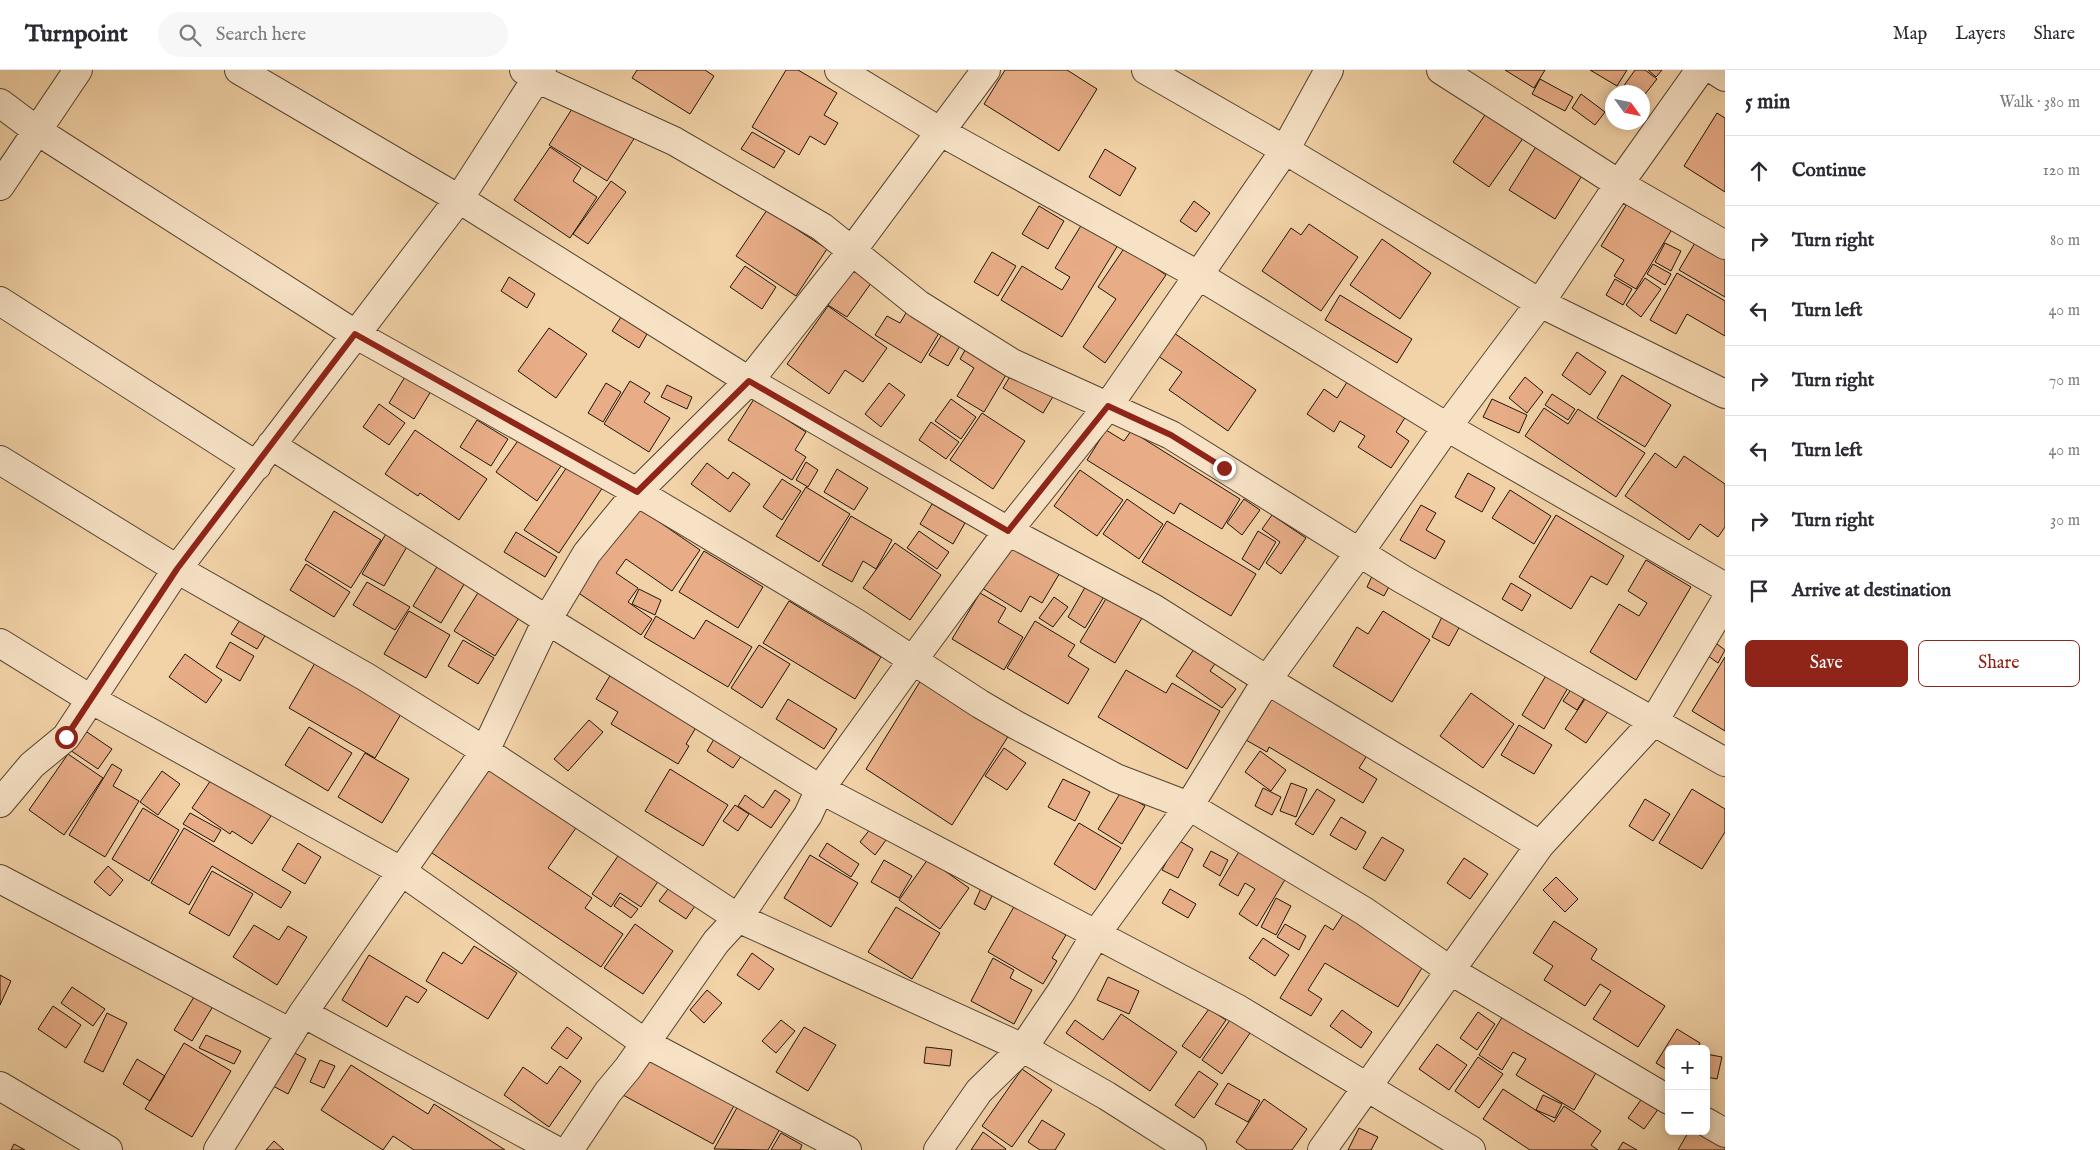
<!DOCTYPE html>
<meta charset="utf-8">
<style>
:root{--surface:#fff;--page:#f7f7f7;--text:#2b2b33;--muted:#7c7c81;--line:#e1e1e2;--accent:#8f2418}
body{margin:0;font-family:"IM FELL English",serif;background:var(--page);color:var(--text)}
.controls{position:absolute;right:15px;bottom:15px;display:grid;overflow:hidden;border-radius:8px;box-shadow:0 2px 12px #0003}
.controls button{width:45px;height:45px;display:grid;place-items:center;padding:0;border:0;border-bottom:1px solid var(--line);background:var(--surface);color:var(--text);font:25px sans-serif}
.compass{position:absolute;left:1605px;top:15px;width:45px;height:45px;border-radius:50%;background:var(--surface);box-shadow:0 2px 12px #0003;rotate:123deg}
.stop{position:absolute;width:15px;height:15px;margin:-11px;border:4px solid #8f2418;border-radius:50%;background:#fff}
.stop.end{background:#8f2418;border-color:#fff;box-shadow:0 1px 5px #0008}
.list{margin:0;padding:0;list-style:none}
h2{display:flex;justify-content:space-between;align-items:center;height:65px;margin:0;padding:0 20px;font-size:21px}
h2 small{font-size:16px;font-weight:400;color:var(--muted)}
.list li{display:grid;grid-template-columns:32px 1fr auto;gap:15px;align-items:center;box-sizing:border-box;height:70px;padding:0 20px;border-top:1px solid var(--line)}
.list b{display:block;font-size:19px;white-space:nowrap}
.list em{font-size:16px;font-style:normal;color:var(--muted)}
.actions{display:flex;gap:10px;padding:15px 20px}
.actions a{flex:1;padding:11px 0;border:1px solid var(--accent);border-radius:8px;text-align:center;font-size:18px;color:var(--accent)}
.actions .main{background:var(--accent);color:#fff}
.icon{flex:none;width:28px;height:28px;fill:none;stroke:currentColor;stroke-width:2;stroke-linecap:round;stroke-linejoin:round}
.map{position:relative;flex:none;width:1725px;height:1080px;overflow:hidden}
header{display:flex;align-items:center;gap:30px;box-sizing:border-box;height:70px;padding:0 25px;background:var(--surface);border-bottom:1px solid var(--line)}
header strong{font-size:24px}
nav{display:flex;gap:28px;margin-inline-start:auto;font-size:18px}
.search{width:350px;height:45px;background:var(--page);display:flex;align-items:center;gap:12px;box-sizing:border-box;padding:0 18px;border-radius:28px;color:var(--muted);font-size:19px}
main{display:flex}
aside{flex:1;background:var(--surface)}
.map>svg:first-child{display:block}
.building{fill:#e8ad87;stroke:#1f1409}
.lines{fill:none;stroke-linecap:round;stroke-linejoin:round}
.minor-casing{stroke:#544430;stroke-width:30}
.minor{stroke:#f7e2c6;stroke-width:28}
.route{stroke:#8f2418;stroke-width:6}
</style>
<header>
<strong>Turnpoint</strong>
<div class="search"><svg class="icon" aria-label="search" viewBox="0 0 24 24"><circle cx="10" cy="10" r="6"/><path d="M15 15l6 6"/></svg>Search here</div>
<nav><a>Map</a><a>Layers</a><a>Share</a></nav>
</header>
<main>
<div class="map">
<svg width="1725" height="1080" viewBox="0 0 1725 1080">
<rect width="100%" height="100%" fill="#f2d2a7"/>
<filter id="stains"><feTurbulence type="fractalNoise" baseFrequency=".004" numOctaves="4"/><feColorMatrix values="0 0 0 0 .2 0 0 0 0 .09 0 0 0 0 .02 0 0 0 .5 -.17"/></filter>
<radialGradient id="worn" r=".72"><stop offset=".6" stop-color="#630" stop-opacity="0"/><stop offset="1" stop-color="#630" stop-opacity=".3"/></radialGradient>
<!-- building -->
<path class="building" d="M637,0H705L714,6L690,44L632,8Z
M786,0H798L837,23L824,45L838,53L825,75L810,66L799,85L752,57Z
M1005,0H1067L1097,19L1059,81L984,34Z
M1505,0H1545L1534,18Z
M1590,0H1627L1617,16Z
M1635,0H1645L1657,9L1642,28V22H1631L1623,17Z
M1648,0H1662L1656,7Z
M1540,9L1573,27L1565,41L1532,24Z
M1581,24L1605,42L1595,55L1572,38Z
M579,28L637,64L607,111L549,75Z
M1489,39L1526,64L1489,117L1453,92Z
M1717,43L1725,48V122L1684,96Z
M752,62L785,81L774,98L741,79Z
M1537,75L1583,104L1555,149L1509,120Z
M550,77L581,98L573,111L597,127L570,168L514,130Z
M1105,79L1136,98L1120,126L1089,107Z
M611,111L626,122L588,174L573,164Z
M1633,124L1677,151L1636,219L1614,206L1624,190L1601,176Z
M1194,131L1210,143L1196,162L1180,151Z
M1039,136L1064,151L1048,179L1022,164Z
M767,140L827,179L796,226L736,186Z
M1082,154L1118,175L1062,267L1001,230L1022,196L1062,220L1070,207L1055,198Z
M1309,154L1358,187L1321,241L1262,201L1291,158L1301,165Z
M1702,161L1725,174V227L1679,200Z
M1382,169L1431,203L1400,249L1350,215Z
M1665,173L1681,181L1671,201L1655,192Z
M1125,177L1166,205L1105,293L1083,277L1116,229L1098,217Z
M992,182L1016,196L998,226L974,212Z
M1653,194L1671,204L1665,215L1647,204Z
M745,196L776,217L762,239L730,217Z
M855,196L874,209L847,247L828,235Z
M1677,203L1725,231V266L1687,244L1676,264L1650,250Z
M509,207L535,224L527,238L501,221Z
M1645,208L1661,219L1641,247L1626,235Z
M1615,209L1632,219L1623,235L1606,225Z
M1340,225L1412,269L1397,293L1325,250Z
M912,233L945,253L921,293L875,265L887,246L900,253Z
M828,236L887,278L863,312L845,300L829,324L787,294Z
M621,247L647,264L639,278L612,261Z
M549,258L587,284L556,328L518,301Z
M946,258L964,269L948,296L929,285Z
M1174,263L1256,320L1228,361L1169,320L1182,302L1158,286Z
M972,268L1013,293L984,342L957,326L974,298L960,289Z
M1577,282L1606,302L1590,325L1562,305Z
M411,297L436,313L414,349L389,333Z
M1014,300L1054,325L1043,343L1003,318Z
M1622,305L1671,335L1645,377L1597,348Z
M1525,307L1543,322L1527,343L1509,328Z
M1349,309L1406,346L1396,362L1409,371L1391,398L1358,377L1365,366L1340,351L1334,362L1307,344L1324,319L1337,328Z
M630,311L650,323L644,332L670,348L649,382L604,354Z
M606,313L621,322L603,352L588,343Z
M889,313L905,325L881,357L865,344Z
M667,315L692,327L687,339L661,327Z
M1552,324L1575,339L1568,350L1545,335Z
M754,329L806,362L795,380L806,387L792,410L728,370Z
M951,329L976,347L961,369L935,351Z
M1492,329L1527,345L1519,363L1483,347Z
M379,334L405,353L389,375L363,357Z
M1544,338L1568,354L1578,339L1645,383L1616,427L1525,366Z
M982,343L1025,371L993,419L950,390Z
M477,350L508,369L491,396L460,377Z
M931,352L959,372L946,389L919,370Z
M415,360L487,409L459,450L420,423L418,426L385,404Z
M1106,360L1124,371L1131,361L1240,429L1222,459L1180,433L1174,444L1087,390Z
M522,365L563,393L537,431L496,402Z
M1655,383L1676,398L1684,386L1725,414V457L1718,467L1700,454L1689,470L1625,426Z
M806,392L818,400L808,417L796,410Z
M707,393L728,409L733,402L750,414L730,442L691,414Z
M569,394L603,417L559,483L524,460Z
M837,399L868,418L854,440L824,422Z
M1080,400L1123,430L1097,466L1054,436Z
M1468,403L1495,418L1482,442L1455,427Z
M782,409L801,421L782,450L763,437Z
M806,417L850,444L819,492L776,466Z
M1510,420L1551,446L1534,474L1492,448Z
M1127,429L1163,454L1139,489L1103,464Z
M1244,429L1260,440L1242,465L1227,453Z
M932,434L965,453L953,474L920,454Z
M1421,435L1436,443L1426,460L1445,471L1435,489L1400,470Z
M636,436L700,480L672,521L626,489L616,503L638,518L628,532L652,549L641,565L577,522Z
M334,441L381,470L351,518L305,490Z
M1272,445L1306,468L1281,504L1266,493L1280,472L1262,459Z
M1556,445L1624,486L1607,515L1591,506L1571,539L1519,507Z
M851,446L892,470L876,499L863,491L852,512L822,495Z
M1167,451L1256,504L1231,546L1142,492Z
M919,461L949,482L937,499L907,478Z
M1258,461L1276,472L1259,500L1242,489Z
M387,462L408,475L384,516L362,504Z
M516,462L557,487L545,507L504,482Z
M1011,470L1061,501L1042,533L1030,526L1021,542L982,518Z
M895,473L941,505L910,550L863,518Z
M704,481L763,517L738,558L679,522Z
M1646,490L1691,517L1636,610L1590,582L1619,534L1639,546L1647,533L1628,521Z
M306,494L350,522L334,547L290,520Z
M438,495L466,511L441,553L413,536Z
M1373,504L1391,513L1384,526L1367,517Z
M367,512L410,537L395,560L353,535Z
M1511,513L1531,525L1522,541L1502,529Z
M1087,514L1105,525L1085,558L1068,547Z
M481,518L522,543L495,586L454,561Z
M639,519L661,530L655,545L632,534Z
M980,523L1006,538L998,552L1023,567L1004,600L952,569Z
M1054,527L1068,537L1053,557L1039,548Z
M1107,527L1142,548L1115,593L1080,572Z
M789,531L881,587L855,629L763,573Z
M247,539L272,554L257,579L231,564Z
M409,541L450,565L426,608L384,584Z
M1383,541L1430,570L1392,632L1333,596L1357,557L1368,564Z
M656,546L694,569L706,550L752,577L728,617L644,567Z
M1442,547L1460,556L1449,576L1432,567Z
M1035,551L1075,575L1068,586L1089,599L1068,634L1007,598Z
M1709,568L1725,580L1718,593L1701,581Z
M463,570L494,588L478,614L448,596Z
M230,572L254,586L240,611L216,597Z
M759,575L790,594L762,638L731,618Z
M1196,576L1217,591L1210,601L1236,619L1222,638L1176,606Z
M185,584L222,610L206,633L169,607Z
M1725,587V661L1692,641Z
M315,593L401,644L375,688L289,638Z
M614,599L700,651L686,674L689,676L678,694L611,654L618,642L596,629Z
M1126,600L1166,623L1172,613L1220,641L1187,699L1098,647Z
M1547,604L1569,616L1544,659L1522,645Z
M921,610L1009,665L952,755L866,699Z
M1572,618L1585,627L1577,640L1563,631Z
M1471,623L1514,654L1483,698L1440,666Z
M1274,626L1368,684L1359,698L1377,709L1363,733L1269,677L1267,682L1246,670Z
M1587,626L1609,640L1586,673L1565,659Z
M788,629L837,659L824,679L776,649Z
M589,650L603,662L568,701L554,689Z
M1519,655L1552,675L1534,704L1501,685Z
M309,657L352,683L328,721L285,695Z
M84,660L112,679L98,699L70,680Z
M717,664L744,682L733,698L707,681Z
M1004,678L1026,693L1007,720L985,706Z
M1260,681L1286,700L1271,721L1245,702Z
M365,683L409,709L382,753L338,727Z
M68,684L103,708L64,765L29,740Z
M112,694L122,700L113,716L139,731L105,787L69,765Z
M488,694L578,755L548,798L592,828L585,838L623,864L601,897L429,781Z
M670,699L728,735L703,776L645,741Z
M162,701L180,714L158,745L140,732Z
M213,707L271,746L252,774L232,761L230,764L192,738Z
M1063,709L1090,722L1075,751L1048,737Z
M1291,713L1307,719L1296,747L1280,741Z
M1263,718L1281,727L1272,745L1255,736Z
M1317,719L1335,730L1313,765L1295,754Z
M1692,719L1725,739V762L1702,799L1659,773Z
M775,720L790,730L771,758L738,736L745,725L763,738Z
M1121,722L1145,736L1122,774L1098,759Z
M1645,729L1670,744L1653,771L1629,756Z
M735,735L749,744L738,761L723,751Z
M143,738L179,760L149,811L112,789Z
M190,743L221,760L214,772L183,754Z
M1341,747L1366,762L1356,780L1330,765Z
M1079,753L1121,778L1095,820L1054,794Z
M184,758L291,822L281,838L212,796L189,835L151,813Z
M871,758L886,770L875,785L860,772Z
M1382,767L1404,780L1385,811L1363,798Z
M1178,770L1193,779L1178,808L1162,800Z
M298,773L321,787L305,814L282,800Z
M827,773L859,794L851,807L819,786Z
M1240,780L1286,808L1257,856L1239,844L1255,819L1245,813L1238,826L1219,815Z
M1211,781L1228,790L1220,806L1203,796Z
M620,783L659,810L641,837L620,823L611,837L592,824Z
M810,785L858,813L831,857L784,828Z
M1464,788L1488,804L1470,829L1447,813Z
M928,789L969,818L940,859L899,830Z
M884,790L912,806L899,828L871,812Z
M108,796L123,810L110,826L94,812Z
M212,801L253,824L229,866L189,843Z
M1556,807L1578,829L1565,842L1543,820Z
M983,814L995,820L985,840L974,834Z
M671,815L697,833L686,849L659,831Z
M1170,819L1196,834L1188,848L1162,833Z
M620,827L638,839L631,848L614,836Z
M1276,828L1291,836L1276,865L1261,857Z
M1015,835L1066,865L1052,888L1057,891L1043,914L988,882Z
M896,837L940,863L912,909L868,882Z
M1344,843L1425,893L1398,937L1325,893L1308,920L1322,929L1311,946L1280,928L1325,855L1333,860Z
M1554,851L1597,879L1591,889L1665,936L1638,977L1593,949L1611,921L1600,914L1585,936L1544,910L1553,896L1533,883Z
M635,854L673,881L643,924L604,898Z
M1285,854L1306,866L1299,880L1277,867Z
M254,855L279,870L288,856L307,867L277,915L233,887Z
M1263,868L1289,885L1275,906L1249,888Z
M474,876L517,903L488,949L426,911L443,882L462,894Z
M752,883L774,899L759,920L737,905Z
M369,885L427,920L418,933L406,926L387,957L342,930Z
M993,888L1014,900L1010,908L1032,920L1014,954L971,931Z
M0,905L11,911L0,935Z
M1108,907L1139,921L1129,944L1097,930Z
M72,917L105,939L93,956L61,933Z
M707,920L722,933L704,953L690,940Z
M197,922L215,933L192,971L174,960Z
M53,936L81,955L66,978L38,959Z
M1209,939L1226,950L1200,988L1182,976Z
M1342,940L1372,962L1361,978L1330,956Z
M1506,941L1599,998L1574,1040L1516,1005L1526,989L1513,982L1502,1000L1479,985Z
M1478,942L1495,954L1477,980L1460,968Z
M107,943L127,953L103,1002L84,992Z
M1121,944L1177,982L1150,1021L1066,963L1075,950L1103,970Z
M781,950L795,961L776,983L762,971Z
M1230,950L1250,963L1222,1004L1202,990Z
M567,957L582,968L567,989L551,978Z
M804,957L836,975L808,1021L776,1002Z
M1677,959L1700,973L1697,979H1669V1001L1656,993Z
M206,965L241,981L234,994L199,978Z
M184,973L231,1001L192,1067L145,1039Z
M1437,974L1467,995L1449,1020L1419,999Z
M926,977L952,980L950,996L924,993Z
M291,981L306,989L288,1024L273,1016Z
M645,984L735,1034L713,1074L623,1025Z
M1706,984L1722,987L1717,1009L1706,1007Z
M1478,987L1503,1004L1479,1038L1455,1021Z
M137,989L165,1006L150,1031L123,1014Z
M320,990L335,996L324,1018L310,1012Z
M351,995L428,1044L434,1034L505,1080H414L393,1066L383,1080L321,1040Z
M560,996L581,1011L549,1057L504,1025L523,997L547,1014Z
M1022,999L1052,1020L1012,1077L982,1056Z
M1199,1001L1218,1014L1194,1048L1175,1035Z
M1228,1013L1260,1031L1248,1052L1215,1034Z
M1503,1019L1554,1052L1564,1036L1601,1061L1591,1075L1598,1080H1530L1483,1049Z
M1543,1025L1562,1034L1555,1048L1536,1040Z
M1643,1027L1659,1038L1644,1059L1628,1048Z
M1264,1029L1307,1059L1292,1080H1247L1236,1072Z
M739,1034L781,1057L768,1080L714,1079Z
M1042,1050L1065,1064L1055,1080H1040L1028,1072Z
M1359,1058L1378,1067L1371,1080H1348Z
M1689,1061H1703L1725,1074V1080H1678Z
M983,1062L1006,1079L1005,1080H971Z
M781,1063L802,1075L800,1080H771Z
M274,1071L284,1080H266Z
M1623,1072L1637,1080H1618Z
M14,1074L25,1080H11Z"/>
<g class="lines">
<!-- minor casing -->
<g class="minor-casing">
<path id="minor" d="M239,0L459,129L749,311L1008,461L1153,538L1267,610L1540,775
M524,0L536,8L674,71L822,157L918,234L1012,293L1171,365L1402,509L1725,692
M839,0L941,62L1198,205L1447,357L1725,517
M1146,0L1285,80L1540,233L1725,324
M1441,0L1619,114L1725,175
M1714,0L1725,7
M0,33L36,60L355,264L637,422L856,553L980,634L1016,655L1116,708L1189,736L1364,841L1451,901L1669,1030
M0,116L78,0
M0,231L257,396
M271,375L547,550L820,719L1238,939L1471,1080
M0,390L177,499L366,607L485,681L738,848L1023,978L1107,1026L1192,1080
M0,573L92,630L401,801L645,973L847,1080
M0,733L32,695L66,667L177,499L459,129L542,0
M0,809L291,963
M303,943L555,1080
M0,1016L108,1080
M1706,1052L1725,1063
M218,1080L303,943L485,681L547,550L587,483L637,422L749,311L851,182L986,0
M569,1080L608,1022L628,998L716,872L738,848L808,745L820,719L913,590L1008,461L1108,336L1285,80L1329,0
M938,1080L979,1021L1023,978L1061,922L1096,864L1189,736L1267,610L1359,483L1447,357L1540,233L1619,114L1700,0
M1322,1080L1540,775L1654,651L1725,532"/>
</g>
<!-- minor -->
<use href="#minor" class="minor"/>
</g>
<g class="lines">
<!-- route -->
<path class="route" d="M66,667L177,499L355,264L637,422L749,311L1008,461L1108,336L1171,365L1224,398"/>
</g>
<rect width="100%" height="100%" filter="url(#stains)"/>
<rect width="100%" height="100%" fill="url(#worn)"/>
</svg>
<div class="controls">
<button>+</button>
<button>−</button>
</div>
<svg class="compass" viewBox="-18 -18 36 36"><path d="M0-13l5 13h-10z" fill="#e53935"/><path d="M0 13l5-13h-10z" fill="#7c7c81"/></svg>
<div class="stop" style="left:66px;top:667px"></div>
<div class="stop end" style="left:1224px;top:398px"></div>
</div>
<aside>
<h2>5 min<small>Walk · 380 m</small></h2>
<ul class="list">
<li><svg class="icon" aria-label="ahead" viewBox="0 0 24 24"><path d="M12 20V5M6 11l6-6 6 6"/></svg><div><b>Continue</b></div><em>120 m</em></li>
<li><svg class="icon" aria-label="right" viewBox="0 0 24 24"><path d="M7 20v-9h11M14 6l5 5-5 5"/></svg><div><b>Turn right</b></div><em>80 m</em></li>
<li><svg class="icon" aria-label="left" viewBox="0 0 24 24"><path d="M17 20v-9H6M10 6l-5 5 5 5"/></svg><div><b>Turn left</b></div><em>40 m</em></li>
<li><svg class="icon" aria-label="right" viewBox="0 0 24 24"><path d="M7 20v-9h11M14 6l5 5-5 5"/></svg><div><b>Turn right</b></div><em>70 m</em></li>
<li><svg class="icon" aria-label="left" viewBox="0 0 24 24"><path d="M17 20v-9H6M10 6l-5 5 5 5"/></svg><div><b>Turn left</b></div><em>40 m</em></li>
<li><svg class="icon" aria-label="right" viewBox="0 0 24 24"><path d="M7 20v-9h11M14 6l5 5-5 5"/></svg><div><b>Turn right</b></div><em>30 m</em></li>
<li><svg class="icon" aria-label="arrive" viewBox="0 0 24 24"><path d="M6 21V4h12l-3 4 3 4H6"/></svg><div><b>Arrive at destination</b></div></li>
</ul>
<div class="actions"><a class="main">Save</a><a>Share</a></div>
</aside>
</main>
